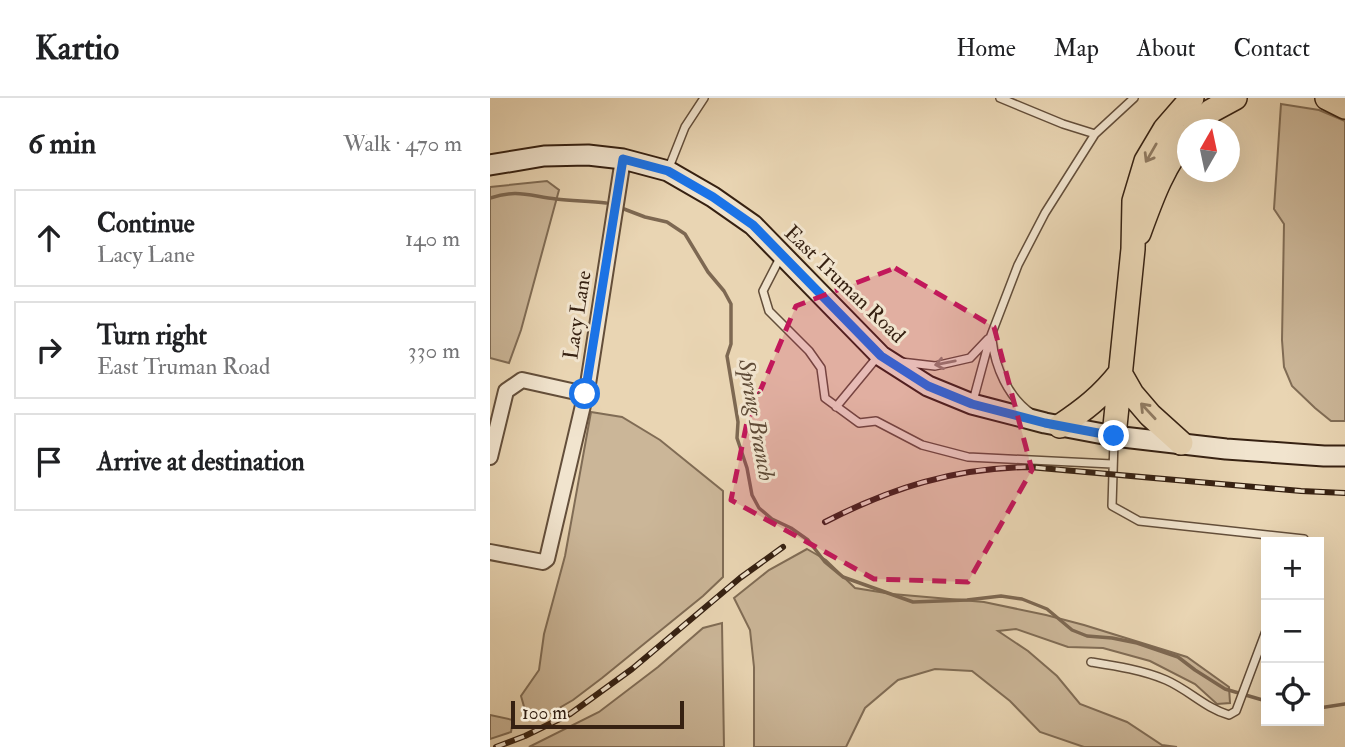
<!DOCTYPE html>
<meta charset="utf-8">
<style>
:root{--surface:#fff;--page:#f6f6f6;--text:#202124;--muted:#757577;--line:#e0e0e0}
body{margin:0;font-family:"IM FELL Double Pica",serif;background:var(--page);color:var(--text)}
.controls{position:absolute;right:21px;bottom:21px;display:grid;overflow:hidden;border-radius:0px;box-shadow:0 7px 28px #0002}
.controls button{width:63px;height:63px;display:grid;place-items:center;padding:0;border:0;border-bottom:2px solid var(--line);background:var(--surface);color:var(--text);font:35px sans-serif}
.compass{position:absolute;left:687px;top:21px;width:63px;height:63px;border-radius:50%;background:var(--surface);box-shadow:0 7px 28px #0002;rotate:9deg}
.scale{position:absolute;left:21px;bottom:18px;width:173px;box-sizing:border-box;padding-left:7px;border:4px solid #362112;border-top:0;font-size:19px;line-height:24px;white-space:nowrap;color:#362112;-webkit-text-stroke:5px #f1e4ce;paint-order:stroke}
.stop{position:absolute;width:21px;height:21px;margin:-16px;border:5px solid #1a73e8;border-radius:50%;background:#fff}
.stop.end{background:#1a73e8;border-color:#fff;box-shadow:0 2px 7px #0008}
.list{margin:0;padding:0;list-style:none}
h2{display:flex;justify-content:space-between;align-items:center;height:91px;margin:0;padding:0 28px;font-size:30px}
h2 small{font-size:23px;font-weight:400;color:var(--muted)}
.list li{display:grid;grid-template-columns:46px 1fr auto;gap:21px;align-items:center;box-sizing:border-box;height:98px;margin:0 14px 14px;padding:0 14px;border:2px solid var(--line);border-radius:0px}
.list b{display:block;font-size:26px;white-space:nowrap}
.list p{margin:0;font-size:23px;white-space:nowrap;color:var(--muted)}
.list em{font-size:23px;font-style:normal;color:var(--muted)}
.icon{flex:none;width:38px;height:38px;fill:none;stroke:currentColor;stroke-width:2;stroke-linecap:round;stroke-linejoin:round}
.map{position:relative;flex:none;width:855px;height:649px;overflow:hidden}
header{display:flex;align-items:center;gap:42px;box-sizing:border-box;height:98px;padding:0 35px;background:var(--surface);border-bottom:2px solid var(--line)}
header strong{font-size:33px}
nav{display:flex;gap:38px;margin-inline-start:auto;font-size:24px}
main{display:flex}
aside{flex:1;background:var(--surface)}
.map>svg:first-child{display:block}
.green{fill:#cbb698;stroke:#806c55;stroke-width:2}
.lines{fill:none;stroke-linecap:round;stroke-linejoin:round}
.stream{stroke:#7d6852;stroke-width:3.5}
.service-casing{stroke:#634e3a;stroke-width:10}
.minor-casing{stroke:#634e3a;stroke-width:18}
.secondary-casing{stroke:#362112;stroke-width:23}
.trunk-casing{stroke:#362112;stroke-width:26}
.service{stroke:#f1e4ce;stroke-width:7}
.minor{stroke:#f1e4ce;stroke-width:14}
.secondary{stroke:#f1e4ce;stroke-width:19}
.trunk{stroke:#e9d5b3;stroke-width:23}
.rail-casing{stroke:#362112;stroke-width:6}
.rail{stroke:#f1e4ce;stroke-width:3.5;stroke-dasharray:10;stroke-linecap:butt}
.oneway{stroke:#907b62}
.oneway2{stroke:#948270}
.route{stroke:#1a73e8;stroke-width:9}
.marked{fill:#c2185b;fill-opacity:0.2;stroke:#c2185b;stroke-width:5;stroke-dasharray:14 9;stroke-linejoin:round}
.labels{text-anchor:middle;stroke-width:6;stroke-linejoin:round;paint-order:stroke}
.street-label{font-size:21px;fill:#362112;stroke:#f1e4ce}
.water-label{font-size:23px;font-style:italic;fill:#5f4b37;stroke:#f1e4ce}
</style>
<header>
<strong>Kartio</strong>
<nav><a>Home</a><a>Map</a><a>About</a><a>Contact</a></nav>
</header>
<main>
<aside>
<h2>6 min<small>Walk · 470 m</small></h2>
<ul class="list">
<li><svg class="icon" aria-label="ahead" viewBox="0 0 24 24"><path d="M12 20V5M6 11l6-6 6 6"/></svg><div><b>Continue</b><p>Lacy Lane</p></div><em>140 m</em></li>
<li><svg class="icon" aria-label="right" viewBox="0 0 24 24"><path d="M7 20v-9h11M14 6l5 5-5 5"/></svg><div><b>Turn right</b><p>East Truman Road</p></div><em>330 m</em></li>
<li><svg class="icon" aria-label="arrive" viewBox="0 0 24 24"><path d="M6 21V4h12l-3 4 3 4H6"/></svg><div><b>Arrive at destination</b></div></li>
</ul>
</aside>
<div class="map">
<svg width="855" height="649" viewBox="0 0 855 649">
<rect width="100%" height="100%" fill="#e9d5b3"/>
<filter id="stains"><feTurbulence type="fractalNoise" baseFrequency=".00286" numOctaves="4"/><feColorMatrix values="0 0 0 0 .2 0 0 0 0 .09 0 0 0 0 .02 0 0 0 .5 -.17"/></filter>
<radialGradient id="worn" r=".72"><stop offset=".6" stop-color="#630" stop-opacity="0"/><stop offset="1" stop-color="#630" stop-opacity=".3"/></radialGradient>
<!-- green -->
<path class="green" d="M791,6L829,12L855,23V323H841L825,310L802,288L794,269L792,242L794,126L784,111Z
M57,83L69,92L31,232L19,265L0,260V89Z
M101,314L132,319L170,342L233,393V479L213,498L112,580L83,602L50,621L35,612L31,598L49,572L54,536L75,458Z
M317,451L336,462L365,490L402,496L494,504L556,517L594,527L697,559L739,589L740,605L727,606L705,586L660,563L613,550L578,549L526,531L508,533L538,553L567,578L590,606L637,624L672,647L687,649H594L550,634L520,603L482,573L445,571L408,582L375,610L356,649H264V569L260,532L244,500L279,472Z
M232,525L234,649H39L109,614L168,569L213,530Z
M0,617L23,622L21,634L0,641Z"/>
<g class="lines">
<!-- stream -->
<path class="stream" d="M0,100C26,91 40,98 66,101C82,103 99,103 116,105
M134,111L155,119L177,124L195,136L218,174L234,193L241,206V246L237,258L248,324L247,340L257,370L262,397L269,410L282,421L301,430L318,442L335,464L353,479L423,504L477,502L511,498L532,501L557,511L582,532L597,538L622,540L647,545L688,559L705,572L735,591L776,603
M829,610L855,606"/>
<!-- service casing -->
<g class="service-casing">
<path id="service" d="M510,0L573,26L605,36
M178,72L195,29L214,0
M291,158L273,193L279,213L319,253L331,270L335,300L369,325L386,323L432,347L478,359L622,366
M502,242C505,269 518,299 541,315
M411,264L445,268L480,260L498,241
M483,303L500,240L528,167L555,115L605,36L644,0
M346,309L389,257
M624,342L622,408L649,423L814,441L813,444
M601,564C626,568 652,572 676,582C699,592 715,610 739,617L746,613L776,533"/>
</g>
<!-- minor casing -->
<g class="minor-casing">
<path id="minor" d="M0,359L16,293L32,282L95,296
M0,454L53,464L57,461L98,286L133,61"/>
</g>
<!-- secondary casing -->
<g class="secondary-casing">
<path id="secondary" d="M0,67L54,58L98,57L133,61L178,73L223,99L263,127L391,258L438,288L482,306L555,325L624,338L736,351L834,358H855"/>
</g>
<!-- trunk casing -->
<g class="trunk-casing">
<path id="trunk" d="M837,0L855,9
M704,32L721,13L745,0
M649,135C661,102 674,65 698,38
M570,328C594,312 612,298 630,275L642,296L660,317L691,345
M624,338L643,151L644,103L656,63L675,31L702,0"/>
</g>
<!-- service -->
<use href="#service" class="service"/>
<!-- minor -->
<use href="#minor" class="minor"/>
<!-- secondary -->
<use href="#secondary" class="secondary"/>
<!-- trunk -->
<use href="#trunk" class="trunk"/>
<!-- rail casing -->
<g class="rail-casing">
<path id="rail" d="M335,424C401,390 464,370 539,369L811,393L855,395
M6,649L35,638L80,616L142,571L250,480L293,449"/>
</g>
<!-- rail -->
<use href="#rail" class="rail"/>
</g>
<!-- one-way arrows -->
<defs><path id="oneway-shaft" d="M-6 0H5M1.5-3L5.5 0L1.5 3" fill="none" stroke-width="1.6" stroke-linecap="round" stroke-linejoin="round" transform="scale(1.75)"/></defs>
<g class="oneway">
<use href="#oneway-shaft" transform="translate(661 55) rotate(120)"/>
<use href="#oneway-shaft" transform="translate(658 313) rotate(-133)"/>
</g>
<use class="oneway2" href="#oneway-shaft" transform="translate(455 265) rotate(169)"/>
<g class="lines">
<!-- route -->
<path class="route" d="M95,296L133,61L178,73L223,99L263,127L391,258L438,288L482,306L555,325L624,338"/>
</g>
<!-- marked area -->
<path class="marked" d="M405,170L504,229L542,372L478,484L384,481L241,402L257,324L306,208Z"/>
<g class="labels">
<!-- street labels -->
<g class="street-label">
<text transform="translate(355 186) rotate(44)" y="7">East Truman Road</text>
<text transform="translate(87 217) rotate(-81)" y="7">Lacy Lane</text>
</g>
<!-- water labels -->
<g class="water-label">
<text transform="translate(267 322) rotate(80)" y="8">Spring Branch</text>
</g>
</g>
<rect width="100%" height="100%" filter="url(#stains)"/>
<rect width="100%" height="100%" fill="url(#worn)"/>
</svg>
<div class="controls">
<button>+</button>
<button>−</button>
<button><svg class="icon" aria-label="locate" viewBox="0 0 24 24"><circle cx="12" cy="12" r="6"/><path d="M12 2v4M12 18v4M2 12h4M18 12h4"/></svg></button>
</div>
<svg class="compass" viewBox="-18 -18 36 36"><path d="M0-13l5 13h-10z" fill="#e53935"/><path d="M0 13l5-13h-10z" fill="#757577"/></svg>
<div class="scale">100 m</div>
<div class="stop" style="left:95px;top:296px"></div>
<div class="stop end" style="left:624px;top:338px"></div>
</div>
</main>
